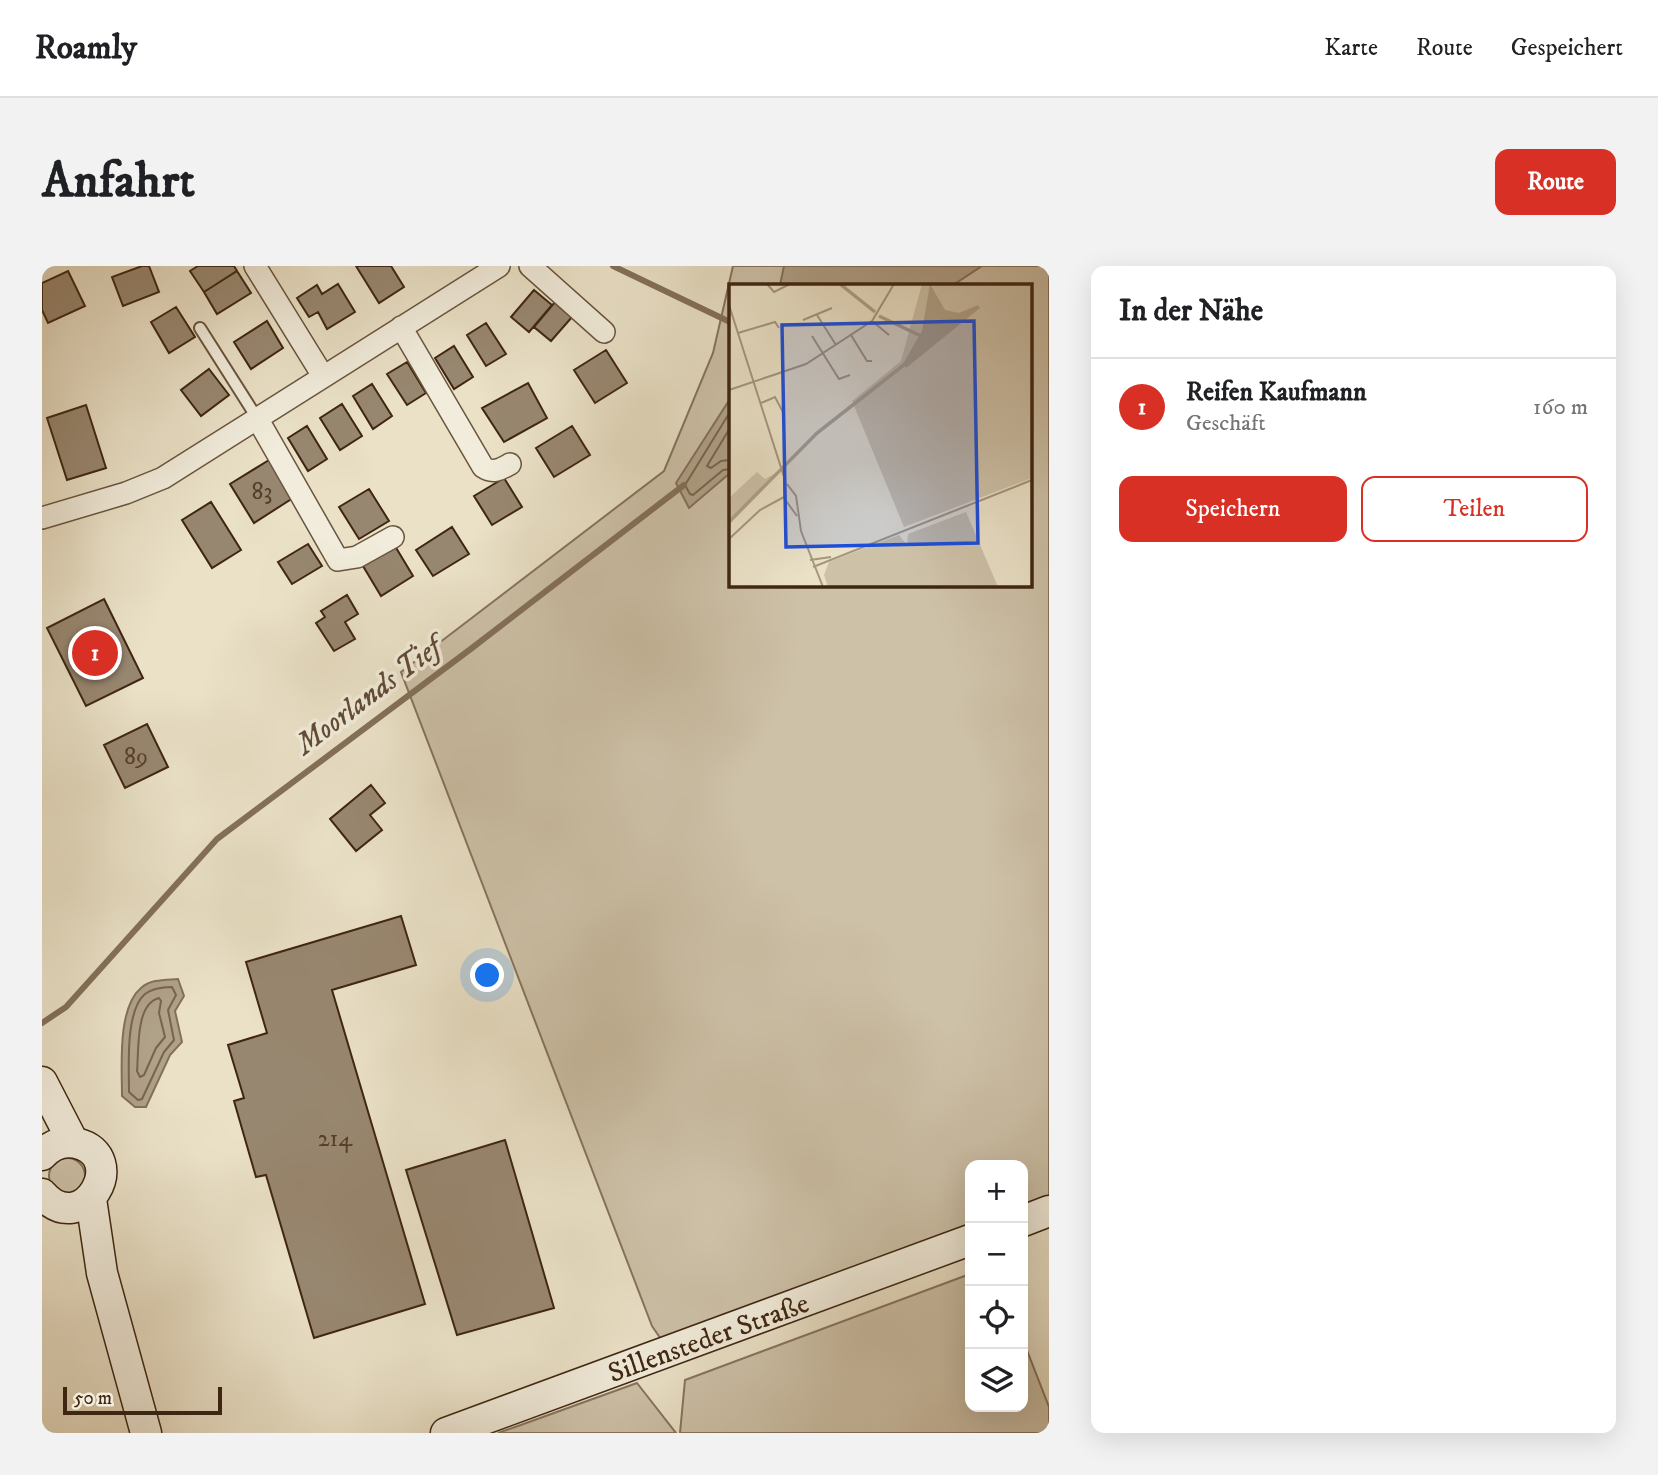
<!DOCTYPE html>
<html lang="de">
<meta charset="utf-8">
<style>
:root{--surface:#fff;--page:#f2f2f2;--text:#202124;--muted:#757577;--line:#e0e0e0;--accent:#d93025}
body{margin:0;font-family:"IM FELL DW Pica",serif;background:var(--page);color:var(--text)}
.controls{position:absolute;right:21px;bottom:21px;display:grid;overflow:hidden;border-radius:14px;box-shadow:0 7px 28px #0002}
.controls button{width:63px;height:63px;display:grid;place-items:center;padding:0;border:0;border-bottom:2px solid var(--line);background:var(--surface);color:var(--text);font:35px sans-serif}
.scale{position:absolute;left:21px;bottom:18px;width:159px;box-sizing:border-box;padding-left:7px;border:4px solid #3f2612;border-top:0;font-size:19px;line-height:24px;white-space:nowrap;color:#3f2612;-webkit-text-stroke:5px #f1ecdb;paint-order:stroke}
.you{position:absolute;left:446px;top:710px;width:24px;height:24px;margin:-18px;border:5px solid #fff;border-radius:50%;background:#1a73e8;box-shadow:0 0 0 10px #1a73e833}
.badge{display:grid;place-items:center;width:46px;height:46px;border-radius:50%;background:var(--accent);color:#fff;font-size:23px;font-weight:700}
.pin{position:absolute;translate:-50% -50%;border:4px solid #fff;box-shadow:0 2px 7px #0006}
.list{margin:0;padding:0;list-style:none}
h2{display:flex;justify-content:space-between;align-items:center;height:91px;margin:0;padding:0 28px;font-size:30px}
h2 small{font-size:23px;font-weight:400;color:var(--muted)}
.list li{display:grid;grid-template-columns:46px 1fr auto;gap:21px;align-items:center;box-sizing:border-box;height:98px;padding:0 28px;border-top:2px solid var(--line)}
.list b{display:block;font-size:26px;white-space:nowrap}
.list p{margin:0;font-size:23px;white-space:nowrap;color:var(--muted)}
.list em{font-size:23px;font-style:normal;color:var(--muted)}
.actions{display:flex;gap:14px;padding:21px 28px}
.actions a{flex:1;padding:16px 0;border:2px solid var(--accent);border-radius:14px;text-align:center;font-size:24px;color:var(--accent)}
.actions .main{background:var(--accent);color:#fff}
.icon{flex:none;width:38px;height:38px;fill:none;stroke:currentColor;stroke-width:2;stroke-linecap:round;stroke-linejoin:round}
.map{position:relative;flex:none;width:1007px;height:1167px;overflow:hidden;border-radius:14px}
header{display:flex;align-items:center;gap:42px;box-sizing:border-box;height:98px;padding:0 35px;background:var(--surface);border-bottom:2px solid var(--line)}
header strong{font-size:33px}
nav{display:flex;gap:38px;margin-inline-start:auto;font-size:24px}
.intro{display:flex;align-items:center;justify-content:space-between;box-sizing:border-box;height:168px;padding:0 42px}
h1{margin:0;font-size:49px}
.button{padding:18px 32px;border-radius:14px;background:var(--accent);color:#fff;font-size:24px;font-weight:700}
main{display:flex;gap:42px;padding:0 42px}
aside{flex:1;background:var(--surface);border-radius:14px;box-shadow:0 7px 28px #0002}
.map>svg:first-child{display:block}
.green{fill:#cdc1a8;stroke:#86745d;stroke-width:2;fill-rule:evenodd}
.water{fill:#b0a189;stroke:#837059;stroke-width:2}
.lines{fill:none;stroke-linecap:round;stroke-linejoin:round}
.shore{stroke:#78644e;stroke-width:2}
.stream{stroke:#837059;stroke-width:6}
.building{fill:#988770;stroke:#3f2612;stroke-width:2}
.lane-casing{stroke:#6a553f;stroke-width:14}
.street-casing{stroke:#6a553f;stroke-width:24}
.secondary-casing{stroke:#3f2612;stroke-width:33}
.lane{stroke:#f1ecdb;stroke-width:10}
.street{stroke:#f1ecdb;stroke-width:21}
.secondary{stroke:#f1ecdb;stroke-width:30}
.labels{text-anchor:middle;stroke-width:7;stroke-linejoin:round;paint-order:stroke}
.number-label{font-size:24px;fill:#553e2a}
.street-label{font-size:28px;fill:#3f2612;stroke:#f1ecdb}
.water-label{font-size:30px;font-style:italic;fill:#614b36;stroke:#f1ecdb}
.inset-river{fill:none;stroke:#b0a189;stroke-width:3.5}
.inset-road{fill:none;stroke:#a6967f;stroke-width:2}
.view{fill:#1d4ed8;fill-opacity:0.15;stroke:#1d4ed8;stroke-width:3.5}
.inset-edge{fill:none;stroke:#3f2612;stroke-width:3.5}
</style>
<header>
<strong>Roamly</strong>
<nav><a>Karte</a><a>Route</a><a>Gespeichert</a></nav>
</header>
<div class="intro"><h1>Anfahrt</h1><a class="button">Route</a></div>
<main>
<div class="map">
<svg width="1007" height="1167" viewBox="0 0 1007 1167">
<rect width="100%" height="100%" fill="#eae1c7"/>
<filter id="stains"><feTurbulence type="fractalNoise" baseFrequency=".00286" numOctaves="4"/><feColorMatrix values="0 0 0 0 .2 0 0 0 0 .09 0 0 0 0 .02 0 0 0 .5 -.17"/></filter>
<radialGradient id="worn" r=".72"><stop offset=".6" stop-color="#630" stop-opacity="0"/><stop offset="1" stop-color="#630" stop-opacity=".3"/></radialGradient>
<!-- green -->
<path class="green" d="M691,0H1007V935L981,945V899H928V964L621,1076L610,1060L359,406L622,205L671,87ZM688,19H988V318H688Z
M7 910a18 18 0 1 1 36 0a18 18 0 1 1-36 0Z
M928,1008V1141H981V1074L1007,1141V1167H638L643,1114Z
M595,1117L634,1167H456L476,1160Z"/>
<!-- water -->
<path class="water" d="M742,0H940L911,19H738Z
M688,133V207L647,242L634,217Z
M136,713L142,730L133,745L140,776L128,789L104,841H93L80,830C80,802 75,742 99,722C109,713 123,714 136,713Z"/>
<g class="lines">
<!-- shore -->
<path class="shore" d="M688,146L643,219L648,228L651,229L681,204L688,203
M688,162L665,200L669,202L679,195L688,194
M130,721L134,729L126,744L132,774L122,786L100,833L96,834L87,826C87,801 83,745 103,728C111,722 121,721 130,721Z
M117,732L119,735L117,747L123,771L114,782L102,809L98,811L95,805C97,785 93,738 117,732Z"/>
<!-- stream -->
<path class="stream" d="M571,0L688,56
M0,757L24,741L175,573L430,382L642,219"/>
</g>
<!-- building -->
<path class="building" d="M100,0H107L117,26L81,40L70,11Z
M156,0H192L195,5L162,26L148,5Z
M314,0H349L362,21L337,37Z
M26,5L43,40L6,57L0,44V17Z
M195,5L209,27L175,48L162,26Z
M296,18L313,46L285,63L276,46L267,51L255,32L275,19L280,28Z
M492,24L510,39L487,66L469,51Z
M513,36L530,51L509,75L492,61Z
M134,41L153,71L127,87L109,56Z
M225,55L241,82L209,103L192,76Z
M444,57L464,88L444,100L425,69Z
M412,80L431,111L412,123L393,92Z
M564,84L585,117L553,137L532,104Z
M365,96L384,127L365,139L345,108Z
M167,103L187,129L159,150L139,124Z
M486,117L505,152L462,176L440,142Z
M330,118L350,150L331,163L311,130Z
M300,138L320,170L298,184L278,152Z
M44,139L64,202L25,214L5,152Z
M265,160L285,193L266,205L246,172Z
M530,160L548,189L512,211L494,182Z
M227,194L251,232L212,257L188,218Z
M462,212L480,241L450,259L432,230Z
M327,223L347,255L317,273L297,241Z
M169,236L199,284L170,302L140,254Z
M410,261L427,288L391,310L374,284Z
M266,278L280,300L250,318L236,296Z
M353,280L371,310L339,330L321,300Z
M305,329L316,348L303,356L313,373L292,385L274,357L283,351L279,345Z
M62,333L101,412L44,440L5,362Z
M105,458L126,501L83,522L62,479Z
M329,519L343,537L328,549L340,564L314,585L288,553Z
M359,650L374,699L290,724L383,1038L272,1072L224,909L214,911L192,835L202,832L186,779L225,767L204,696Z
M463,874L512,1042L415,1069L364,904Z"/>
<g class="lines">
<!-- lane casing -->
<g class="lane-casing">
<path id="lane" d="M158,62L215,152"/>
</g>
<!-- street casing -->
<g class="street-casing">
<path id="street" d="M213,0L281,110
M488,0L562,66
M359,61L441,201C451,208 459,203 468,198
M215,152L296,294L315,291L351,271
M0,252L84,227L121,212L457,0"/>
</g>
<!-- secondary casing -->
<g class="secondary-casing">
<path id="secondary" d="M0,816L31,876
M0,889C9,879 21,874 34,877C90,890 41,975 0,928
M49,933L60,1007L104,1167
M981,955L1007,945
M404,1167L928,974"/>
</g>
<!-- lane -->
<use href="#lane" class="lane"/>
<!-- street -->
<use href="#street" class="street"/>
<!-- secondary -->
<use href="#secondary" class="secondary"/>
</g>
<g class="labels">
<!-- number labels -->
<g class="number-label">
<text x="220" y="233">83</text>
<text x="94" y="498">89</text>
<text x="293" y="880">214</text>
</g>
<!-- street labels -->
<g class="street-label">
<text transform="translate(666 1071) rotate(-20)" y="10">Sillensteder Straße</text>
</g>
<!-- water labels -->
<g class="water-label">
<text transform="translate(326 429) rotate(-37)" y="10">Moorlands Tief</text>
</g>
</g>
<!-- overview -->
<g transform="translate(687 18)">
<rect width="303" height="303" fill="#eae1c7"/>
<path d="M193,0H303V194L175,243L123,117L172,77ZM28,188L36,195L47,189L0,236V214ZM237,228L269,303H99L95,291L100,278L170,251L178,261L179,250Z" fill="#cdc1a8"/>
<path d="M201,0L216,26L230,29L249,21L251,24L177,84L174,80L193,47Z" fill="#b0a189"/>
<path class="inset-river" d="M111,0L146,28M150,32L192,52M0,238L88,149L176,80"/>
<path class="inset-road" d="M38,0L45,8L61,0M0,21L55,193V214L68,232M88,31L107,61M74,36L103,24M143,37L160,51M9,49L46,38L50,44M122,51L138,77H143M83,52L110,95L121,91M0,106L77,80L143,37L165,0M32,119L46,113L55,130M58,200L67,212L72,247L94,303M0,255L31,226L55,213M81,276L102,273M84,283L303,196"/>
<path class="view" d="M245,37L249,259L57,263L53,41Z"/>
<rect width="303" height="303" class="inset-edge"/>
</g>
<rect width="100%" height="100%" filter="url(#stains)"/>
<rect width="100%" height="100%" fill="url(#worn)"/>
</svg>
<div class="controls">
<button>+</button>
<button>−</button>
<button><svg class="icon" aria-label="locate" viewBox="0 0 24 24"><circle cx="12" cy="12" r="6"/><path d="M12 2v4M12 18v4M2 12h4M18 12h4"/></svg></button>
<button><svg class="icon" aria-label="layers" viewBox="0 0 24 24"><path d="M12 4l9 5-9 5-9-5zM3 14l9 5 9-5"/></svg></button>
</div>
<div class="scale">50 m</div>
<div class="you"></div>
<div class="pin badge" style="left:53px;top:387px">1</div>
</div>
<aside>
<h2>In der Nähe<small></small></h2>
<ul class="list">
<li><span class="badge">1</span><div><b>Reifen Kaufmann</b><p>Geschäft</p></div><em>160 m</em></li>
</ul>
<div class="actions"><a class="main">Speichern</a><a>Teilen</a></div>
</aside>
</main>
